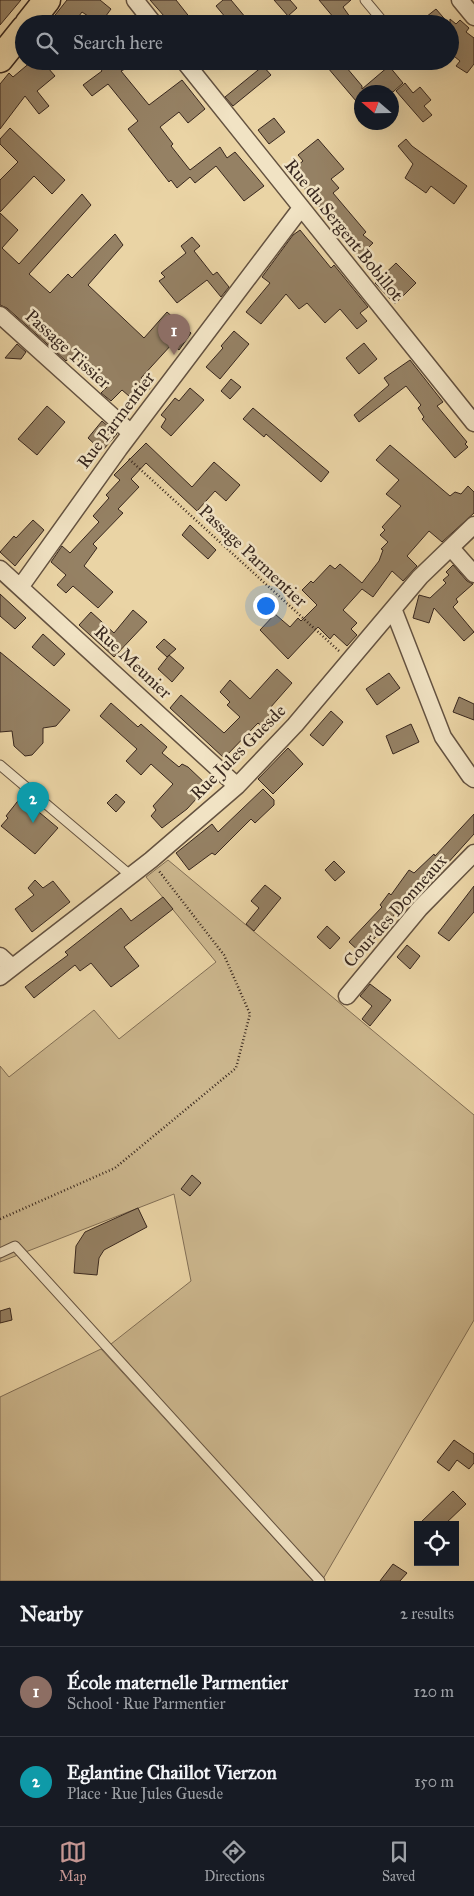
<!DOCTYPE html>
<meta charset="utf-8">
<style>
:root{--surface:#171b24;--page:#242831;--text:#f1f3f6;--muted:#9ea1a6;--line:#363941;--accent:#c59692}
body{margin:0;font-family:"IM FELL Great Primer",serif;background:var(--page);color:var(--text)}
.controls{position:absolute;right:15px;bottom:15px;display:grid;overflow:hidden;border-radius:0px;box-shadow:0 5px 20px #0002}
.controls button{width:45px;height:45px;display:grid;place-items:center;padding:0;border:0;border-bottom:1px solid var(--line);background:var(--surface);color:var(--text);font:25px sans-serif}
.compass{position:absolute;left:354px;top:85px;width:45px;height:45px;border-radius:50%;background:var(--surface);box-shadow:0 5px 20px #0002;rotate:290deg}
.you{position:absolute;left:265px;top:605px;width:18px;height:18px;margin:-12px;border:4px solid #fff;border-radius:50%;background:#1a73e8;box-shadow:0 0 0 8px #1a73e833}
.badge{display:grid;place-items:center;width:32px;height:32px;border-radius:50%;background:var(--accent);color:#fff;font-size:16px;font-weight:700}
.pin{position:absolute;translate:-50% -41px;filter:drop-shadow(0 1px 2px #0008)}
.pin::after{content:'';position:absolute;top:26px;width:18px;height:15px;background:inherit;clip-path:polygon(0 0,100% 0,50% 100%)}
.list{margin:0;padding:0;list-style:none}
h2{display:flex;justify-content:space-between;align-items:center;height:65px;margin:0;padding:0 20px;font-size:21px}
h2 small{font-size:16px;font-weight:400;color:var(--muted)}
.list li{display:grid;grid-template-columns:32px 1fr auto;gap:15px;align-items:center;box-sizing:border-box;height:90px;padding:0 20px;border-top:1px solid var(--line)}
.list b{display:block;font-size:19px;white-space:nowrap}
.list p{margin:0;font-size:16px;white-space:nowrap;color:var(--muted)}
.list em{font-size:16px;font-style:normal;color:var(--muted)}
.icon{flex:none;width:28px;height:28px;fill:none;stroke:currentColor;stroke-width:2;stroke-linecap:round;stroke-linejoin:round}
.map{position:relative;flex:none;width:474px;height:1581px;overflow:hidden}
.search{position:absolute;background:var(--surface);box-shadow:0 5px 20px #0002;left:15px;right:15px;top:15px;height:55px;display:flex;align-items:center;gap:12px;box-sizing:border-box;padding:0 18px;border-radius:28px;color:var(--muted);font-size:19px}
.sheet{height:245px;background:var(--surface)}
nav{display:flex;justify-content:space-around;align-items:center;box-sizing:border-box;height:70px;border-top:1px solid var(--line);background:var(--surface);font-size:14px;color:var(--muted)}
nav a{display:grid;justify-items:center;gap:2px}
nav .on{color:var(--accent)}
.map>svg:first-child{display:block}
.green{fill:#ccb78e;stroke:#826f56}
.building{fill:#958164;stroke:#38271e}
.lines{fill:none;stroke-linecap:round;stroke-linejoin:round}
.service-casing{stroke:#645240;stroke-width:11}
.minor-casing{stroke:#645240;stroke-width:19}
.primary-casing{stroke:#38271e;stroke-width:29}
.path{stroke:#38271e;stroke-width:2.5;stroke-dasharray:1 2.5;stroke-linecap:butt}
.service{stroke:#f1e3c4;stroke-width:9}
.minor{stroke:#f1e3c4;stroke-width:16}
.primary{stroke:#ead4a5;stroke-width:26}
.labels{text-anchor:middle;stroke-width:5;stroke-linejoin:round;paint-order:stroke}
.street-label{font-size:18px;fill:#38271e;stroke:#f1e3c4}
</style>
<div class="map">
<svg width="474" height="1581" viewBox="0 0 474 1581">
<rect width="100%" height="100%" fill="#ead4a5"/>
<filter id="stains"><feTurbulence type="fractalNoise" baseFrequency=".004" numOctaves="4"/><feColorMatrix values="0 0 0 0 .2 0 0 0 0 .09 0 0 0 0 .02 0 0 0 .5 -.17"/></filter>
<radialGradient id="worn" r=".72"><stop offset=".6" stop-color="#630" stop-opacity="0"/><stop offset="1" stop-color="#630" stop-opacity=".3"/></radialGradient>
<!-- green -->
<path class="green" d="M168,860L474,1115V1320L323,1579L111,1344L191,1281L174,1194L0,1262V1066L9,1077L94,1010L119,1039L216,962L146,877Z
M101,1349L313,1581H0V1397Z"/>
<!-- building -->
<path class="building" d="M0,0H21L0,25Z
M67,0H100L111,9L100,24L82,12L73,24H48Z
M150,0H176L195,24H171Z
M223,0H231L251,24H231L216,6Z
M274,0H290L297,8L288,16Z
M319,0H351L343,7L355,24H339Z
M436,9L449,24H432L426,17Z
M450,19L456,24L460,20L469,28L466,32L474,38V64L467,73L456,66L460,61L450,53Z
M32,61H55L48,68L55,76L37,91L49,106L39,114L25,96L0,129V84L9,73L13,77Z
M95,61H141L121,71L149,105L182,80L205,109L188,123L179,112L160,127L173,144L171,146L190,170L220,147L227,158L235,152L264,186L244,201L216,166L195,183L190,177L177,188L171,180L169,182L128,129L138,121L108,84L92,96L83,85L102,71Z
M322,61H341L362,86V89L389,66L403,83L393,92H362V108Z
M263,66L271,75L233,106L225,97Z
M405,83L413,93L420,87L431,100L424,106L432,115L423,122L396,91Z
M274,118L285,132L269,144L258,130Z
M10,128L65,180L52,194L34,176L0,212V180L18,162L0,144V139Z
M318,139L344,169L331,179L339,188L333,193L366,232L363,235L373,243L359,257L293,174L295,173L292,170L303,161L298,155Z
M406,139L412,146L467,186L454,204L431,186L426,193L405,178L413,164L398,146Z
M82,194L91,205L29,274L50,293L68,274L72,278L115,234L123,245L88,285L144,338L167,312L191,333L179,350L172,344L141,378L151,387L137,403L122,390L111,401L101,393L108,386L73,355L66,361L7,308L0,305V213L18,230L2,248L19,264Z
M300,230L331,268L334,265L368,307L360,313L367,321L357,329L340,309L325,323L307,303L299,309L286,294L261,324L246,312L270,283L262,277L293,235Z
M192,237L200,246L194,251L213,275L217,272L229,287L221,297L207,280L177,303L159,281L165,277L161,273L186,253L181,246Z
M396,263L416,283L395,304L375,283Z
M234,331L249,344L220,379L206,367L223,348L221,346Z
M364,343L377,359L359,374L346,358Z
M17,344L26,352L21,359L5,358Z
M410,360L443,402L437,406L467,442L465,444L468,447L455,458L422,419L424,417L418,408L421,405L406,386L359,422L354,415L389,385L384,378Z
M231,379L241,387L230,399L221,391Z
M190,388L204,400L171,436L161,427L166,419L161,415L175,398L179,401Z
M47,406L65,422L37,455L18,439Z
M253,408L329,472L321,482L266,434L264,437L243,419Z
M102,421L117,434L102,451L88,438Z
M146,443L192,487L214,462L240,485L226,501L215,491L197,511L146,463L131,479L139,487L118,509L123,513L93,544L97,548L84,566L113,592L98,608L73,586L66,593L57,585L66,575L51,562L62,546L70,553L99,522L93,516L109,498L106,495L120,480L114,475Z
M390,445L450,496L455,492L461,494L468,486L474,492V513L442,542L429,531L407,556L417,566L403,581L392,571L373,597L362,589L343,610L357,623L351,629L357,635L347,646L334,634L330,639L318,627L288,659L260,630L275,614L290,627L298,618L301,621L317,605L302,590L311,581L313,583L330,565L335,569L340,564L362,583L379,561L383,550L381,549L388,542L380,535L385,530L382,527L401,506L386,494L399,480L376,460Z
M33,520L44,530L15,566L0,552L14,536L16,538Z
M190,525L216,550L208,559L182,535Z
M453,565L467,581L473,584L456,599L458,602L453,607L474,632L464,641L434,608L429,623L413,618L419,595L430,598L446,583L443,580L449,575L446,572Z
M0,594L26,618L15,629L0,616Z
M133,610L147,622L114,657L79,625L91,612L114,633Z
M43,634L65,654L54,666L32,647Z
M164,639L176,649L167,657L156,647Z
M0,652L70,710L56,726L43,728V743L32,755L25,756L14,746L12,731L0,732Z
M169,655L184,668L172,682L158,669Z
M277,669L292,683L270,708L281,718L268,732L258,723L224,758L170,708L181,695L224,733L240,717L227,705L230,702L220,692L230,680L250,699Z
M389,673L400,688L377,705L366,689Z
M459,697L474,704V720L453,712Z
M111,703L138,727L141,724L167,747L162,753L179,767L182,764L188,767L208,786L187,809L162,828L151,816L156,810L153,806L173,784L151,764L141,775L126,761L137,749L100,716Z
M331,711L343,722L323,746L310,735Z
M411,724L419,742L393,754L386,736Z
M288,748L303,764L273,794L258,779Z
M263,789L274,800V805L255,823L251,819L215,855L212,853L189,870L176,853L212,824L218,832Z
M116,794L125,802L116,812L107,803Z
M21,797L58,828L35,854L1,826L8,818L6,816Z
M474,814V834L418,896L412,891L385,927L361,953L349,942L382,907L380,905L389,893L391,895L409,870L414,873L434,854L435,856Z
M334,861L345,872L335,881L325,870Z
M35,880L43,888L53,881L70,902L32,932L15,909L34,895L28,888Z
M265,885L281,898L254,931L246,924L259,908L251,901Z
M474,886V912L449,941L438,933Z
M163,897L173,909L124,947L139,966L111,987L91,963L80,971L75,965L34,998L25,987L68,955L65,952L121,908L131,921Z
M327,926L340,938L330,949L317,937Z
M407,945L420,956L410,969L397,957Z
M370,984L391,1000L370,1026L362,1019L372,1006L360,996Z
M192,1175L201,1183L190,1196L181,1189Z
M138,1208L147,1227L104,1250L99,1258L97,1275L74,1273L76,1246L85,1232Z
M10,1308L12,1320L0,1323V1311Z
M454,1440L474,1454V1463L469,1469L457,1460L449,1471L437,1462Z
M453,1491L466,1504L444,1525H418Z
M393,1564L407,1573L400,1581H380Z"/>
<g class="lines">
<!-- service casing -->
<g class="service-casing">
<path id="service" d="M365,0L385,24
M0,765L130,875
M0,1253L15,1246L320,1581"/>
</g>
<!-- minor casing -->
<g class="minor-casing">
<path id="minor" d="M135,0L154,24
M460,0L474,17
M184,61L474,423
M0,315L131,433
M451,548L474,574
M0,569L237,786
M21,586L119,449L301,208
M394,611L443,737L470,776L474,779
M0,956L12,967
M0,977L151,860L237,786L295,725L420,577L474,525
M347,996L420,908L474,853"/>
</g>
<!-- primary casing -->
<g class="primary-casing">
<path id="primary" d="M28,24L47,0
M0,59L24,29"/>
</g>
<!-- path -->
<path class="path" d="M129,459L339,651
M0,1219L115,1168L236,1068L250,1014L224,955L159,871"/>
<!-- service -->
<use href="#service" class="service"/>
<!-- minor -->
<use href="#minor" class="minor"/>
<!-- primary -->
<use href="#primary" class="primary"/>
</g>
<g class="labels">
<!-- street labels -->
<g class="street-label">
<text transform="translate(344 230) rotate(51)" y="6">Rue du Sergent Bobillot</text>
<text transform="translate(68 349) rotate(42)" y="6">Passage Tissier</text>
<text transform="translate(116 420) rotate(-53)" y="6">Rue Parmentier</text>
<text transform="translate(253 556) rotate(43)" y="6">Passage Parmentier</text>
<text transform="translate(133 662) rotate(43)" y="6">Rue Meunier</text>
<text transform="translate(238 752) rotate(-45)" y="6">Rue Jules Guesde</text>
<text transform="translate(395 911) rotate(-48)" y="6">Cour des Donneaux</text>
</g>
</g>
<rect width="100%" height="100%" filter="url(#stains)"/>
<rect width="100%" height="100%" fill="url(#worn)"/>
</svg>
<div class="controls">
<button><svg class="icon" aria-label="locate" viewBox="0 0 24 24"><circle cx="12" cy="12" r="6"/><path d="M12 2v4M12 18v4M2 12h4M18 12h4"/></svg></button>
</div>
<svg class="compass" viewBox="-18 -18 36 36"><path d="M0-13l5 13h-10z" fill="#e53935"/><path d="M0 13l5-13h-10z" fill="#9ea1a6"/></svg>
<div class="you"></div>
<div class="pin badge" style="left:174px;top:355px;background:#8d6e63">1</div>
<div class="pin badge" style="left:33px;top:823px;background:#0f9aa8">2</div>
<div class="search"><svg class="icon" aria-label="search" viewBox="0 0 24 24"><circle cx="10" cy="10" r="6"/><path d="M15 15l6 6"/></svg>Search here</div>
</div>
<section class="sheet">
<h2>Nearby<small>2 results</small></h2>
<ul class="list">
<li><span class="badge" style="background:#8d6e63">1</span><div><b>École maternelle Parmentier</b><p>School · Rue Parmentier</p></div><em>120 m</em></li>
<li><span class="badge" style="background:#0f9aa8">2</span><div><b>Eglantine Chaillot Vierzon</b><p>Place · Rue Jules Guesde</p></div><em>150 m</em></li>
</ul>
</section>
<nav>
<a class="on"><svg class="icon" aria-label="map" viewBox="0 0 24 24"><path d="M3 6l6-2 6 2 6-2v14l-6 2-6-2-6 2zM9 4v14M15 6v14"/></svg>Map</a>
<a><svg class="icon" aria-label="directions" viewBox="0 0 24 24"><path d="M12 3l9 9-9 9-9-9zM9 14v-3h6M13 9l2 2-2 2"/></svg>Directions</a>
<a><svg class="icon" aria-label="saved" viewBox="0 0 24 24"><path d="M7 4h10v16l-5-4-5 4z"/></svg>Saved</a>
</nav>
